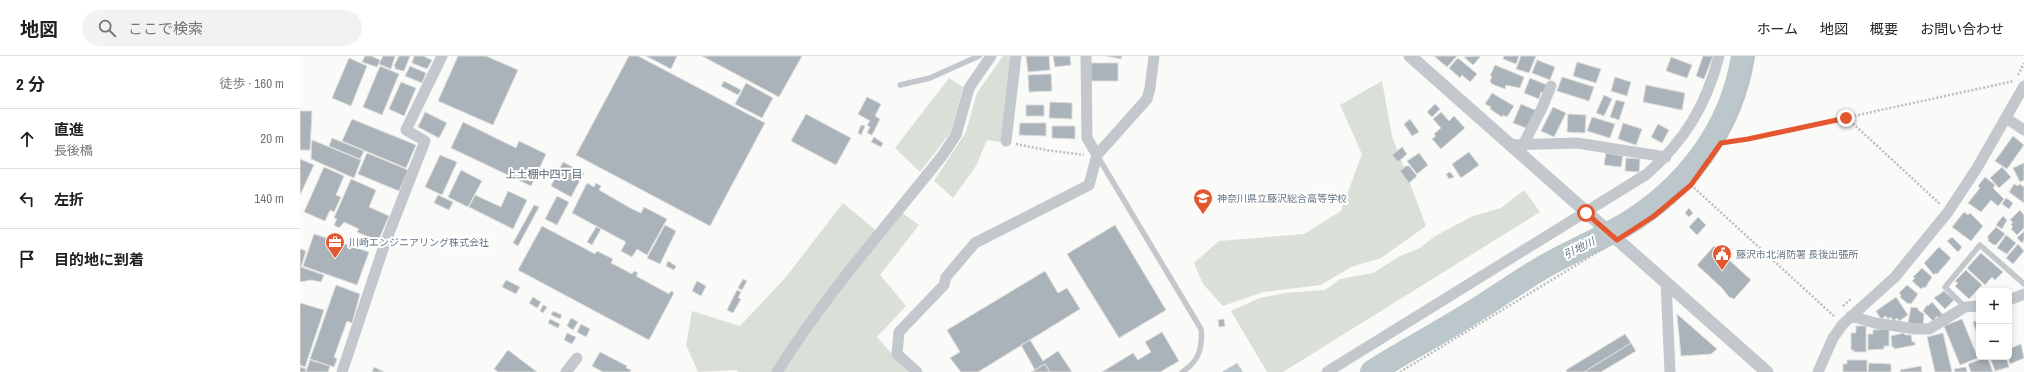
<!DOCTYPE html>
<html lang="ja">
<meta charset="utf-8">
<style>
:root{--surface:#fff;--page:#f2f2f2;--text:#202124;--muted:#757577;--line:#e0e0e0}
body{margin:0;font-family:"Archivo Narrow","Noto Sans JP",sans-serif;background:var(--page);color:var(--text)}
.controls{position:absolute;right:12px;bottom:12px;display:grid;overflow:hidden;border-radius:6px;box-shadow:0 2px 6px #0003}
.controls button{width:36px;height:36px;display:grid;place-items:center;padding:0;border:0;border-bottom:1px solid var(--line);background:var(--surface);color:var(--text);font:20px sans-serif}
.stop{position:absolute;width:12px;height:12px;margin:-9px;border:3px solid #e4572e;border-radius:50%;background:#fff}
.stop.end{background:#e4572e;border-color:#fff;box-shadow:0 1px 4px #0008}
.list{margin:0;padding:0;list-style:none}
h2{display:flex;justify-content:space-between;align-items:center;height:52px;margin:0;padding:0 16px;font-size:17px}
h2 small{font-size:13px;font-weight:400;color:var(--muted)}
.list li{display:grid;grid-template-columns:26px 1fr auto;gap:12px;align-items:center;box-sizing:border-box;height:60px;padding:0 16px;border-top:1px solid var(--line)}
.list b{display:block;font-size:15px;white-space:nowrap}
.list p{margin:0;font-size:13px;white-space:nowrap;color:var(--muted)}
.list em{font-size:13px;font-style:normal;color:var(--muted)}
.icon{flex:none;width:22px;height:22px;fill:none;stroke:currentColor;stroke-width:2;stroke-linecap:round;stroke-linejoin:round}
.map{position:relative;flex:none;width:1724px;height:316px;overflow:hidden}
header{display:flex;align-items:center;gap:24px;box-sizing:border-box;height:56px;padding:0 20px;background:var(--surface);border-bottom:1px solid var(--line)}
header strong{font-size:19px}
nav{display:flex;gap:22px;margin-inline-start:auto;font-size:14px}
.search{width:280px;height:36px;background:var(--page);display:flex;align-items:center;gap:10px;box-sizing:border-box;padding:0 14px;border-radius:22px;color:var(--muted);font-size:15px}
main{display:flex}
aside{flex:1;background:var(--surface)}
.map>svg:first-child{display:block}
.green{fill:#dadfd7}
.water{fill:#bbc7cb}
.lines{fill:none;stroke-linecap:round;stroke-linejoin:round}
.river{stroke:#bbc7cb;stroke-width:24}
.building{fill:#aab3b9;stroke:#dcdcda}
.path{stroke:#bbbfc2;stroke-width:2.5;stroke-dasharray:2 2;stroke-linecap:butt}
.service{stroke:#c3c8cc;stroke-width:5.5}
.minor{stroke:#c3c8cc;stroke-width:11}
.tertiary{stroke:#c3c8cc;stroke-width:13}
.route{stroke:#e4572e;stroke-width:5}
.labels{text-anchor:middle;stroke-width:4;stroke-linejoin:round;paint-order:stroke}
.poi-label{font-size:10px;fill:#657683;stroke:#fff;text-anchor:start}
.neighbourhood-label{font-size:11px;fill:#57646e;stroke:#fff}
.water-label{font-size:11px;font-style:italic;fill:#60757c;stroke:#fff}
</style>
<header>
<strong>地図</strong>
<div class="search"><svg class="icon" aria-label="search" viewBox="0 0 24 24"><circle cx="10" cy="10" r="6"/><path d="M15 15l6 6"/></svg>ここで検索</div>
<nav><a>ホーム</a><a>地図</a><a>概要</a><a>お問い合わせ</a></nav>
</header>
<main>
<aside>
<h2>2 分<small>徒歩 · 160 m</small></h2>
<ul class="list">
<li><svg class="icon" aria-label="ahead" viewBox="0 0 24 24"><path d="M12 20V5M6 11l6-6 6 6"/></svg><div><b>直進</b><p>長後橋</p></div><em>20 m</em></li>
<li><svg class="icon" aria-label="left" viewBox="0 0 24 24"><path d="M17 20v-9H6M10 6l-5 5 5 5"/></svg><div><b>左折</b></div><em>140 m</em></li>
<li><svg class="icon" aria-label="arrive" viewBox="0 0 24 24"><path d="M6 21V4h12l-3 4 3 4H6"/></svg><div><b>目的地に到着</b></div></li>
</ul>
</aside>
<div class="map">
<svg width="1724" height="316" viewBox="0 0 1724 316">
<rect width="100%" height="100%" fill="#fafaf8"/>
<!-- green -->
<path class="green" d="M703,0H710V34L701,86L687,84L676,110L653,142L634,125L666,76L677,37Z
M649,22L663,31L651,76L620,116L595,92Z
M1082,25L1092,80L1126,170L1081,202L1051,211L1021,229L963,236L923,250L903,228L894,207L919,185L1004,178L1041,155L1062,98L1040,49Z
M1224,134L1240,156L983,316H967L931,255L960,242L984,237L1025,234L1040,223L1073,217L1100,200L1120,192L1135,180L1173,160L1201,152Z
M543,147L578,176L598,154L619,169L580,219L606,250L577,281L608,316H439L436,314L398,316L386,289L392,255L440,270L486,221Z"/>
<!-- water -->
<path class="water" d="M937,307L943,316H922Z"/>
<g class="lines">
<!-- river -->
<path class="river" d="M1072,316C1103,296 1136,279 1168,259C1195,243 1220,224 1247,209C1272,195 1298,184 1323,170C1386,133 1432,72 1443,0"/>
</g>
<!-- building -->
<path class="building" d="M65,0H71L80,4L77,11L62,6Z
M83,0H95L91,13L79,8Z
M99,0H110L104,15L95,13L96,11L94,10Z
M114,0H123L132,4L127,13L112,7Z
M158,0H186L218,14L193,69L138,45Z
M329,0H338L465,67L410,170L276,99Z
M346,0H377L371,13Z
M402,0H502L479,41Z
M726,0H749L750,14L728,16Z
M753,0H770L771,9L755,11Z
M806,0H822L821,3Z
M1134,0H1157L1147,11Z
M1179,0L1180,1L1173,9L1164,1Z
M1204,0H1219L1216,8L1203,3Z
M1221,0H1236L1229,17L1216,13Z
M1403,0H1413L1404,23L1396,20Z
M1371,1L1392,9L1387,22L1366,15Z
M49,2L67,10L51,50L32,42Z
M1158,2L1177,18L1170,26L1162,19L1160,22L1149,12Z
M1237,4L1255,11L1250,24L1232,17Z
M1277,6L1301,13L1296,27L1273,20Z
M791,7H818V25H791Z
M1195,9L1224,21L1220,32L1206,29L1205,33L1192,28L1190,25L1192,20H1190Z
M80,10L99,18L82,59L63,51Z
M110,10L126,17L122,27L105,20Z
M751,18L752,35L729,36L728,19Z
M1262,21L1294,31L1289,45L1257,35Z
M1315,21L1331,26L1327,40L1311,35Z
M1230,22L1247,29L1244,37L1241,36L1239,43L1224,37Z
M424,25L441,34L438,39L421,30Z
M101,26L116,32L104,60L89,53Z
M446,27L473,42L462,62L435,48Z
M1346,29L1385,37L1382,54L1343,46Z
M1192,37L1214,50L1207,61L1203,59L1202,61L1190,53L1191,51L1185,48Z
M1304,39L1312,43L1304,60L1296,57Z
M567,41L581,48L575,60L580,63L572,79L567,77L570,71L567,69L570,65L558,58Z
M1316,44L1325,46L1319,64L1310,61Z
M750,46L772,47V63L749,62Z
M1135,48L1140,53L1132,61L1127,56Z
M1221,48L1237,55L1226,72L1213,67Z
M726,49H744V60H726Z
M1253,51L1266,57L1254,81L1241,75Z
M0,55H12L10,94H0Z
M125,56L147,67L139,82L118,71Z
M1141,56L1149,65L1154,60L1165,72L1141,93L1132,83L1136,80L1134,78L1141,72L1133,63Z
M506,58L551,82L536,109L491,85Z
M1268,58L1286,59L1285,77L1267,76Z
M1292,61L1315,68L1310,82L1287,75Z
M52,63L116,89L106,112L42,85Z
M1110,63L1119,76L1112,80L1104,68Z
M163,66L216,92L219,85L246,98L231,130L151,92Z
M720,67H746V80L719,79Z
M1323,67L1342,73L1336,89L1318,83Z
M1358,68L1369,74L1362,87L1351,81Z
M561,69L565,70L561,79L558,77Z
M752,70H775V83L752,82Z
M1713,80L1724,89L1707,113L1695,105Z
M574,81L583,87L581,91L571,86Z
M32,82L64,95L60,103L29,90Z
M12,84L61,104L54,122L11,103Z
M1102,91L1107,98L1098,106L1092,99Z
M1169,96L1179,109L1161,122L1152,108Z
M67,97L108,114L99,135L58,118Z
M1119,97L1128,109L1117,118L1107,105Z
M1306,97L1323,100L1321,111L1304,109Z
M140,99L157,106L142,139L125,131Z
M1326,102L1340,103L1339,116L1325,115Z
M0,103L14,109L0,139Z
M263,106L284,117L271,141L251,130Z
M1724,107V124L1720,126L1713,112Z
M1106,110H1109L1117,120L1109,127L1100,115Z
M24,111L44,120L36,139L41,141L34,156L30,154L25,165L4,156Z
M1702,111L1711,121L1699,132L1690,122Z
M161,114L182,125L168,151L148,141Z
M1150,116L1154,121L1149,123L1146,118Z
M1685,121L1695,129L1693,132L1704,143L1698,150L1691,144L1681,156L1668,147L1680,132L1678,130Z
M51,123L76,134L69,151L89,160L78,185L57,176L59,173L44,166L39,172L34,169L37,163L34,162Z
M287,127L294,131L296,127L301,130L299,134L332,153L341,157L344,151L367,163L347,199L337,193L332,201L321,195L326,186L272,157Z
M1714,128L1718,130L1719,128L1724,131V147L1709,136Z
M208,135L227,144L213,173L169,151L175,139L201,151Z
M138,139L153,146L149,154L134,147Z
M257,140L269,146L257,169L245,163Z
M1706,142L1713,147L1709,153L1702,148Z
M234,149L239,151L218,190L213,187Z
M1389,152L1393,157L1389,161L1385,157Z
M1720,154L1724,159V172L1717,179L1711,173L1713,171L1711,169L1713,166L1710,164Z
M1664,156L1668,159L1670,157L1683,170L1671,185L1652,171Z
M1703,160L1707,164L1702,173L1696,169Z
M1398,161L1406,169L1397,179L1389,171Z
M365,169L376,175L360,208L347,202Z
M815,169L866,254L819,282L767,198Z
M242,170L295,198L297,195L313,203L311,207L332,218L334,215L338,217L336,220L369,238L371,235L374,237L349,284L218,214Z
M296,171L301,173L292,189L287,186Z
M1696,171L1705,178L1696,189L1695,188L1694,189L1688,185L1689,183L1687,181Z
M1724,175V184L1722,187L1717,182Z
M14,178L69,196L57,229L3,210Z
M1706,179L1716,187L1707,198L1697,192Z
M1652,181L1662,191L1658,196L1647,185Z
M1718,188L1724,195L1713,208L1706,202Z
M1414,190L1451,224L1434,243L1429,241L1422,232L1397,209Z
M1639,191L1651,202L1637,218L1635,217L1634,219L1624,207Z
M0,193L6,195L1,211L24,219L21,226L11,224L0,226Z
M1681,197L1703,216L1695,224L1692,221L1685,229L1667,212Z
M368,205L376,210L374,214L366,210Z
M1622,212L1632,221L1625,232L1623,231L1621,233L1612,225L1615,222L1613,221Z
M1666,214L1682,229L1669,243L1655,230L1658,227L1655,225Z
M745,215L758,237L767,232L780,253L678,316H661L650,302L660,296L647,274Z
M443,223L447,225L442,234L438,232Z
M206,224L220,231L216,238L202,231Z
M397,225L406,230L401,240L392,235Z
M36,229L60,238L52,267L47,265L34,301L37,303L34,311L10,303Z
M1607,229L1618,238L1611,248L1609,247L1608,248L1600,241L1601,239L1599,237Z
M437,234L441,236L438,242L441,243L433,257L427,254Z
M1644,235L1654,244L1645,253L1634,242Z
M233,241L241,246L237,252L229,247Z
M1596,241L1608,259L1599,265L1597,262L1593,265L1591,261L1588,263L1586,260L1581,263L1576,255Z
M1632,246L1644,260L1640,264L1637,260L1633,265L1623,255L1627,249L1628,250Z
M0,247L24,254L5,311L0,309Z
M243,249L247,251L243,257L240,255Z
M1611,251L1618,252V254L1624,258L1623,269L1608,267Z
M253,255L262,259L260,263L251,259Z
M1377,258L1417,293L1411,298L1381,300Z
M271,262L278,266L273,274L267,270Z
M250,263L260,268L258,272L248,267Z
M924,263L925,270L919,271L918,264Z
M1662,263L1678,302L1660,309L1644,270Z
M1679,264V279H1677L1673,266Z
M281,268L290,273L286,281L277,276Z
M1556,270H1566V296H1554V294H1551V277H1556Z
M1589,273V290H1584V293L1568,294V278H1573V274Z
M862,276L879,305L860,316H802L833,297L838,304L851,296L845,286Z
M267,277L276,281L272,288L264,284Z
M1604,277L1605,279H1611L1612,286H1615V289L1594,293V291H1592L1591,280Z
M1643,277L1652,316H1635L1627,281Z
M1325,278L1331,287L1284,316H1267L1266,314Z
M730,284L743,305L758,295L772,316H750L745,308L735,314L721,289Z
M1331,287L1336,295L1301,316H1284Z
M1721,288L1724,302L1710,308L1708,301L1709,293Z
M208,294L237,316H198L194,313Z
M300,296L327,310L326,312L331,314L330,316H303L292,310Z
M1687,301L1693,316H1671L1668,308Z
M1690,301H1706L1709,311L1695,315Z
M10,304L30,310L28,316H6Z
M1547,304H1567V316H1543V308H1547Z
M1569,307L1591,308V316H1568Z
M745,308L750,316H731L735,314Z
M1621,310L1622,316H1601L1600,314Z
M0,311L6,313L5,316H0Z
M74,311L84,316H72Z
M1666,311L1667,316H1655L1654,313Z"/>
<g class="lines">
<!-- path -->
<path class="path" d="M1718,19L1724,7
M1547,62L1640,148
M1421,87L1448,83L1714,25
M716,88L746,94L784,99
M1391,129L1535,261
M1328,177C1350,163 1372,148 1390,130C1424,96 1445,46 1454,0
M1543,250L1552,242
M1100,316L1306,191"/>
<!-- service -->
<path class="service" d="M600,29L630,22L679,0
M798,101L901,273C903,291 899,306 882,316
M1665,251L1645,231L1680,189L1724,228"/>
<!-- minor -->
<path class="minor" d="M786,0L787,82L797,99
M1706,62L1724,74
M706,85L716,0
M1224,87L1242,52L1251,30
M1210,89L1277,87L1366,101
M1366,226L1370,316
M1709,244L1724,238
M1551,260L1575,267L1616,273H1629L1665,251L1679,250
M42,316L84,190L125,85L106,74L142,0
M266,316L277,302
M477,316C525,239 586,171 642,100L656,79L669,32L691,0
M617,316L597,298L599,276L644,229L646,221L675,187L789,129L797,99L847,43L850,32L854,0
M1027,316L1347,118C1385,84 1406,50 1419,0
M1518,316L1533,282L1543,268L1595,221L1648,156L1677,112L1724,30"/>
<!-- tertiary -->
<path class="tertiary" d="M1110,0L1467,316"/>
</g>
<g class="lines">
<!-- route -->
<path class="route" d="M1286,157L1317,184L1354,160L1391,129L1421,87L1448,83L1546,62"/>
</g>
<!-- icons -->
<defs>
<g id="school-pin" transform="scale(1)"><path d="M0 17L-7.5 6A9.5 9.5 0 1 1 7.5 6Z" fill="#e4572e" stroke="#fff"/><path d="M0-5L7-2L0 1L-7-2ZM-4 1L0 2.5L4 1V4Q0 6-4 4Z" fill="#fff"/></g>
<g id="office-pin" transform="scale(1)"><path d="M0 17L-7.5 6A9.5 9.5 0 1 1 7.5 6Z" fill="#e4572e" stroke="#fff"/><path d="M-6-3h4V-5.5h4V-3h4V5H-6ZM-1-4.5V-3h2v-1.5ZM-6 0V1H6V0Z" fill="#fff"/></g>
<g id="civic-pin" transform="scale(1)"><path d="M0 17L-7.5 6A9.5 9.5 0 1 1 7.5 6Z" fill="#e4572e" stroke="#fff"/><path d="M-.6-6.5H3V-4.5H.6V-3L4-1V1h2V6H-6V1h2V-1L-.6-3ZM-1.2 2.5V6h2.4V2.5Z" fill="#fff"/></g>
</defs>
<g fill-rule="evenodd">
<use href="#school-pin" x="903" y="142"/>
<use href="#office-pin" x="35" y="186"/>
<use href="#civic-pin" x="1422" y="198"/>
</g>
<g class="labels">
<!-- poi labels -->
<g class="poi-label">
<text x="917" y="146">神奈川県立藤沢総合高等学校</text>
<text x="49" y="190">川崎エンジニアリング株式会社</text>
<text x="1436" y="202">藤沢市北消防署 長後出張所</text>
</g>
<!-- neighbourhood labels -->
<g class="neighbourhood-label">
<text x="244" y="122">上土棚中四丁目</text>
</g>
<!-- water labels -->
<g class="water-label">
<text transform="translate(1279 192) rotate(-27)" y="4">引地川</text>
</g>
</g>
</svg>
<div class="controls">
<button>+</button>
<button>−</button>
</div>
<div class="stop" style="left:1286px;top:157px"></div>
<div class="stop end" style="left:1546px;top:62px"></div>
</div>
</main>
